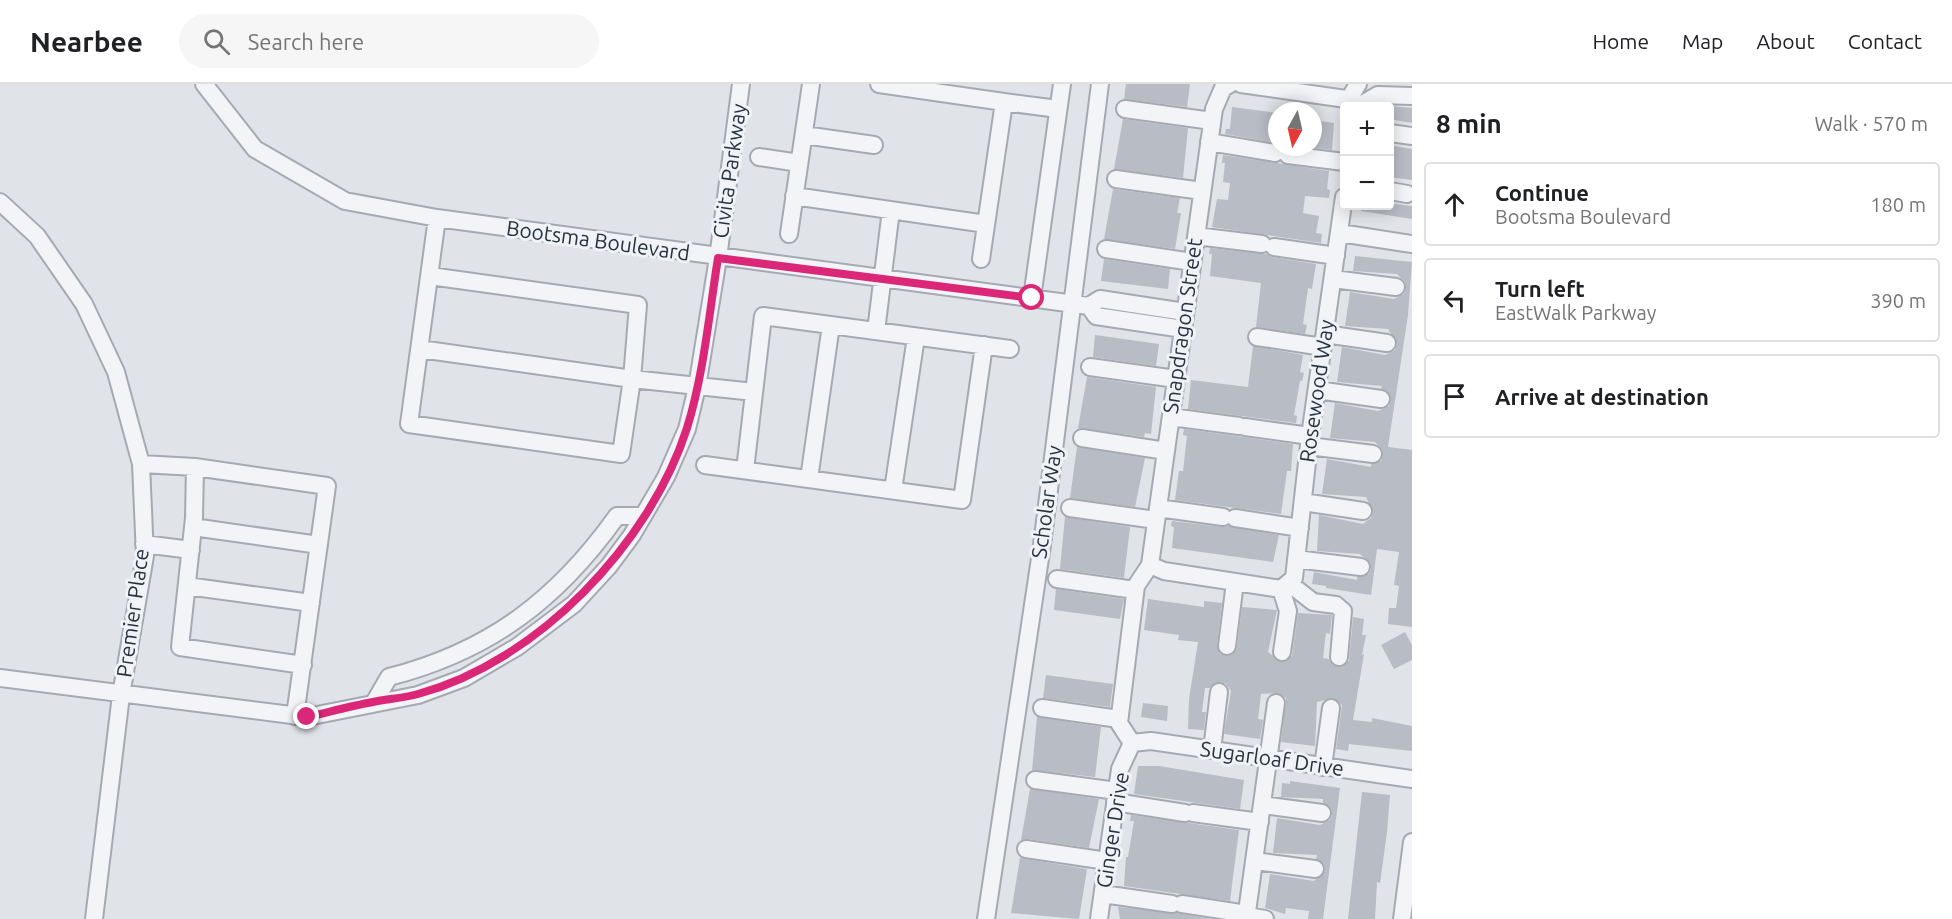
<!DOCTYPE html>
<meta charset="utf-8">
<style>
:root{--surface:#fff;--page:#f6f6f6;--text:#202124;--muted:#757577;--line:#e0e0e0}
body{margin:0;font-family:Ubuntu,sans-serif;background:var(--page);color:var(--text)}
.controls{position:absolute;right:18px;top:18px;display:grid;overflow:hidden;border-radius:6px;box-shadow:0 3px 15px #0003}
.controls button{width:54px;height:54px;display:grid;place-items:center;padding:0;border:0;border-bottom:2px solid var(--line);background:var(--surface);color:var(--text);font:30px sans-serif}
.compass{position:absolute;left:1268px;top:18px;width:54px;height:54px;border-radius:50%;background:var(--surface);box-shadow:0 3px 15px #0003;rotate:188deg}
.stop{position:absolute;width:18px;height:18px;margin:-14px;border:4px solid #db2777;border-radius:50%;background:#fff}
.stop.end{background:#db2777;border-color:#fff;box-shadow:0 2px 6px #0008}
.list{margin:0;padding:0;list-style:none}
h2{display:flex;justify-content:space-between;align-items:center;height:78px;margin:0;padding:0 24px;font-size:26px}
h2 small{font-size:20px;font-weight:400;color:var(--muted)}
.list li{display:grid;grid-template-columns:39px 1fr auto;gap:18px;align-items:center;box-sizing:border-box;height:84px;margin:0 12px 12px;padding:0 12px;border:2px solid var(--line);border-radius:6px}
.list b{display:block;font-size:22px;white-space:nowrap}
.list p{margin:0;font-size:20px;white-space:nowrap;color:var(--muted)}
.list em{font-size:20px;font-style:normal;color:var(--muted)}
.icon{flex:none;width:33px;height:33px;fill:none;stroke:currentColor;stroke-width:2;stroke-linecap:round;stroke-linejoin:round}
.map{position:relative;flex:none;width:1412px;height:835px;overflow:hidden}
header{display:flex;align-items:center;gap:36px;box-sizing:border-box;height:84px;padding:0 30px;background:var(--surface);border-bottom:2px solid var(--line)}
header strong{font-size:28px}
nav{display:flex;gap:33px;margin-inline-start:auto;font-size:21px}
.search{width:420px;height:54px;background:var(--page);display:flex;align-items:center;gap:15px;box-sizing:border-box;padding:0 21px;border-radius:33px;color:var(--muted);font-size:22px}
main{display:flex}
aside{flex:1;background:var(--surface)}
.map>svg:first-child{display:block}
.building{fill:#b7bcc5}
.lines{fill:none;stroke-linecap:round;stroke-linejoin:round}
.minor-casing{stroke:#a5aab2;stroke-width:20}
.minor{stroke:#f2f4f7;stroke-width:16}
.route{stroke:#db2777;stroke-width:8}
.labels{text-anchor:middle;stroke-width:6;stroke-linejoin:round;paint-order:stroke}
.street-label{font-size:21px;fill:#29313f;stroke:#eff2f6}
</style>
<header>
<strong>Nearbee</strong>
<div class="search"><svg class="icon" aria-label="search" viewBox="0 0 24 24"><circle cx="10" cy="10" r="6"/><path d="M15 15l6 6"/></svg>Search here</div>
<nav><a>Home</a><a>Map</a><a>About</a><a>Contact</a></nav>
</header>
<main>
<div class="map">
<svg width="1412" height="835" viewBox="0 0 1412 835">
<rect width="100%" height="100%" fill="#e0e3e8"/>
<!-- building -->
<path class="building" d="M1126,0H1190L1187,23L1124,15Z
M1392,22L1412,24V39L1389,35Z
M1232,23L1277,29V59L1225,50L1226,45H1230Z
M1123,35L1188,44L1183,94L1114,85Z
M1313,36L1334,39L1332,66L1309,63H1313Z
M1389,61L1412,65V96L1389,93Z
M1223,71L1329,87L1327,105L1330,106L1329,114L1305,112L1303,129L1319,132L1316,149L1322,150L1321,159L1212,143L1217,115L1228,116L1230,99L1223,98L1225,79H1222Z
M1113,105L1180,114L1177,129H1181L1175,165L1104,155Z
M1389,119L1412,122V135L1361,127V122H1389Z
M1210,164L1266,170L1272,173L1316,180L1312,205L1308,204L1303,240L1307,241L1305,250L1256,243L1261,199L1210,192L1212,170H1209Z
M1355,172L1412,178L1408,231L1388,363L1412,366V543L1388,540L1389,524H1396L1399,502L1394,501L1399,468L1377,465L1371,511L1326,504V502L1312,500L1314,488L1357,496V493L1369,490L1371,485L1370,478L1360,470L1317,467L1319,431L1363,440L1371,434L1373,428L1366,413L1322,410L1327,375L1371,383V380L1381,377L1383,371L1382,365L1375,358L1330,354L1335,319L1378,327L1389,322L1391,316L1390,311L1381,304L1382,302L1337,298L1342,263L1385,271L1395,266L1397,260L1388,245L1345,242L1350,208L1394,215L1404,210L1406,204L1405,198L1397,190L1353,187Z
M1104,175L1170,185L1168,205L1101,197Z
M1095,251L1159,260L1156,282L1093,273Z
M1253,262L1303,271L1300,288L1304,289L1302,297H1300L1294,331L1297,332L1296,339L1188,325L1191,296L1248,303Z
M1087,293L1156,303L1151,350L1145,349L1144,353L1078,344Z
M1184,345L1293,360L1291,387H1287L1281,430L1175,416L1179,387H1183L1187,352L1183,351Z
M1077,363L1145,374L1135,423L1070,414Z
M1065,433L1130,443L1124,494L1060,485Z
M1172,437L1222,443L1228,442L1279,451L1273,478L1172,464L1174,443L1171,442Z
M1056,505L1124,515L1120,535L1054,526Z
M1148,515L1204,523V517L1222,519L1217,561L1220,570L1226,572L1232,571L1237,564L1242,523L1277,526L1268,568L1281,578L1292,572L1298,529L1332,531L1330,550L1326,549L1323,574L1329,575L1333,581L1339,583L1349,577L1353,533L1364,535L1362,551H1366L1362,571L1364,570L1353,636L1372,638V634L1412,642V667L1349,660L1348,667L1336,665L1342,621L1332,614L1317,618L1315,662L1281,658L1286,614L1277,609L1261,610L1258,635L1263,636L1260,655L1224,650L1231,607L1226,600L1220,598L1209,604H1205L1202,628H1206L1204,646L1188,645L1189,615L1198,558L1178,556L1179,551L1144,546Z
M1405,548L1412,561V576L1394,585L1381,561Z
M1046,591L1113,600L1110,623L1043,614Z
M1143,619L1168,622L1167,637L1141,633Z
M1037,633L1101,643L1095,693L1032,686Z
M1138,682H1159L1244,696L1240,725L1134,710Z
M1290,697L1340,704L1323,835H1308L1309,827L1286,824L1285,830L1265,824L1270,790L1314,797L1325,787L1324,780L1316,775L1317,771L1273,769L1277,734L1320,741L1330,736L1332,731L1331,725L1323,719V715L1281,713L1282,699L1290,700Z
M1030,705L1099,715L1089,764L1028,755L1021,756Z
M1362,708L1390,711L1387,748L1380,799L1377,798L1375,835H1348Z
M1131,731L1239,746L1230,817L1124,802L1126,773H1128L1134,737H1130Z
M1020,774L1087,785L1079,835L1011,829Z
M1118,823L1177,829L1210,835H1120Z"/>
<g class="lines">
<!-- minor casing -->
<g class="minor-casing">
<path id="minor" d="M204,0L255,65L345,117L437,134L1089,222L1100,215L1185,228
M879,0L1004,18
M1241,0L1346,15L1359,22
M1348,17L1358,0
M1359,22L1378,11L1412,12
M1125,25L1212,37
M1390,49L1412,52
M804,51L874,61
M1209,58L1275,69
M1288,71L1344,78
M759,73L799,79
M1116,95L1202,107
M1390,107L1407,110
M794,112L986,140
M0,118L37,152L84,220L116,288L141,380L145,472L121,611L94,835
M1340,149L1412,160
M789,150L811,0
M1196,152L1262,160
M1274,163L1336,172
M1106,165L1192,178
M981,175L1004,18L1058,25
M430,192L638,221L632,295L621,370L409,340L437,134
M1333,195L1396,203
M1032,214L1062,0
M1089,222L1096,232L1183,245
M876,247L891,126
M1325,250L1387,259
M1257,253L1323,263
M420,265L632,295L754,308
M1090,283L1176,295
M1317,306L1381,315
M1171,333L1239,342
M1245,343L1310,352
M1082,354L1166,367
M1309,362L1373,370
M141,380L195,383L194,434L180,563L303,581
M705,381L962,416L984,261
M195,383L327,402L295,632
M745,386L763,232L1010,265
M809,395L831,241
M893,406L916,253
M1303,418L1363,427
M1070,424L1156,436
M1158,424L1223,433
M1235,434L1300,444
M193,443L319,461
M144,460L191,466
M1296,475L1361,483
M1150,481L1164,487L1281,505L1294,494L1310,352L1344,113
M1057,495L1135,506
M1290,500L1313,518L1336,521L1343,527L1339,573
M187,502L311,519
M1281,505L1288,527L1282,568
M1227,562L1235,498
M0,594L307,633L418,611L464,594L517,563L574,520L609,482L632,451L666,393L687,345L697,303L718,174L741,0
M375,617L389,593C490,567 557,516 617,432H643
M1042,624L1119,635
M1132,659L1119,639L1136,502L1150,481L1214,25L1223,4L1230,0
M1132,659L1151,657L1412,695
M1212,666L1219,608
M1323,683L1331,624
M1035,696L1117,707
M1115,718L1185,729
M1263,721L1322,729
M1193,729L1260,738
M1026,765L1107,777
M1255,777L1315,785
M1103,810L1172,820
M1182,820L1247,830
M1247,832L1265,835
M986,835L1042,461L1100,0
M1099,835L1120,685L1132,659
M1246,835L1276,619
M1402,835L1412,758"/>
</g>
<!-- minor -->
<use href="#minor" class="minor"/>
</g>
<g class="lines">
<!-- route -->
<path class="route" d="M307,633C329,628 351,622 373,618C388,615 404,614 418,610C537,578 650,460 687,344C704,289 709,230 718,174L1032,214"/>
</g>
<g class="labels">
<!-- street labels -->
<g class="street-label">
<text transform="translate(730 87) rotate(-82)" y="7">Civita Parkway</text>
<text transform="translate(598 157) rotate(8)" y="7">Bootsma Boulevard</text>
<text transform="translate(1183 242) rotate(-82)" y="7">Snapdragon Street</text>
<text transform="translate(1317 307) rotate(-82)" y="7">Rosewood Way</text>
<text transform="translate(1047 418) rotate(-82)" y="7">Scholar Way</text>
<text transform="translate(133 529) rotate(-82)" y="7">Premier Place</text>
<text transform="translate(1272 675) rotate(8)" y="7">Sugarloaf Drive</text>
<text transform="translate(1113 746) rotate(-81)" y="7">Ginger Drive</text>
</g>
</g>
</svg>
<div class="controls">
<button>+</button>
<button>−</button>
</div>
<svg class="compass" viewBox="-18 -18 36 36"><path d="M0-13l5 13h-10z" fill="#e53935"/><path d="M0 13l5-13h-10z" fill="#757577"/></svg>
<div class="stop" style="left:1032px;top:214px"></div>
<div class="stop end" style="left:307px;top:633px"></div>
</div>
<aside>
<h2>8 min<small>Walk · 570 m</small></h2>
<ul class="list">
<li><svg class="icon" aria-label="ahead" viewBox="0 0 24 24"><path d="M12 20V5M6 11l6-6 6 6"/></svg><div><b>Continue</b><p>Bootsma Boulevard</p></div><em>180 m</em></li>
<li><svg class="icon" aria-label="left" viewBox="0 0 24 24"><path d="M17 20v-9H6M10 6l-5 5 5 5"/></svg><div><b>Turn left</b><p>EastWalk Parkway</p></div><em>390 m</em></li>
<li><svg class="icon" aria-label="arrive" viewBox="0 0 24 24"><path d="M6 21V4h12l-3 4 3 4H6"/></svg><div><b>Arrive at destination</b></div></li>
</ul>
</aside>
</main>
